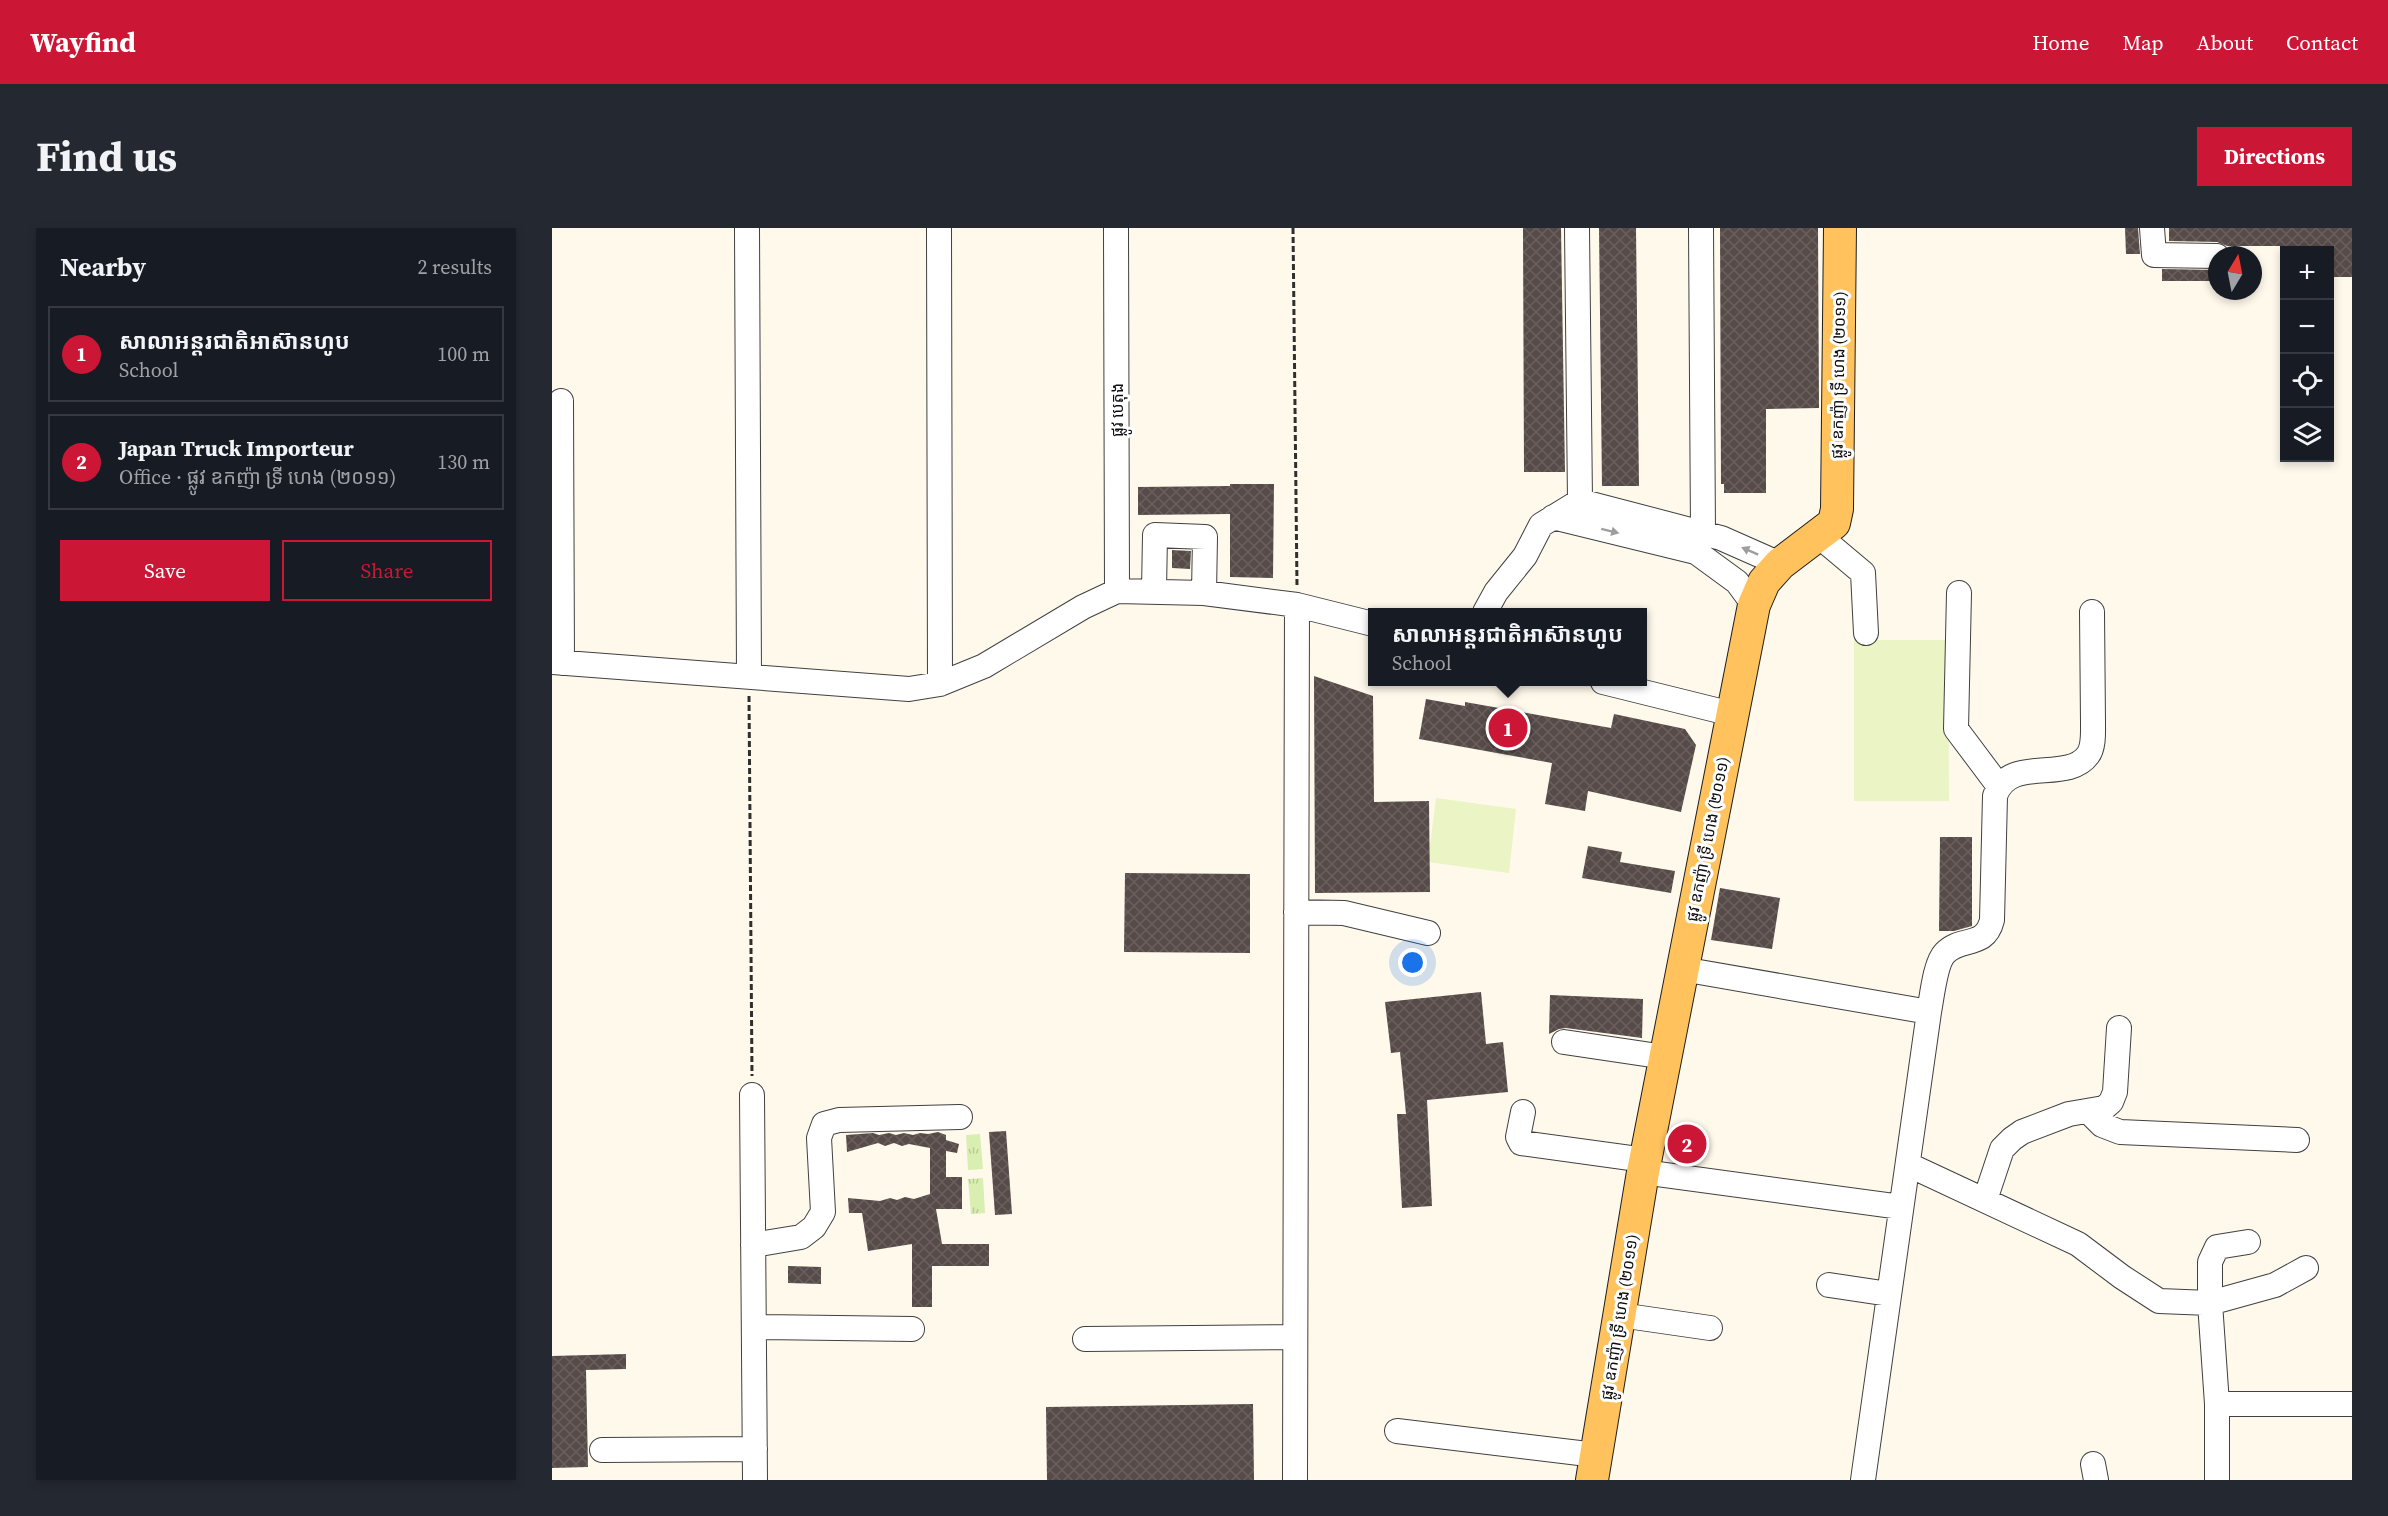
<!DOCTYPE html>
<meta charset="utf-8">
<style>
:root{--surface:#171b24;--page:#242831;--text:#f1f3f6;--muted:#9ea1a6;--line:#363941;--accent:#cb1636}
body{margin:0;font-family:"Source Serif 4","Noto Sans Khmer",serif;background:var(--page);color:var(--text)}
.controls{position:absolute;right:18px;top:18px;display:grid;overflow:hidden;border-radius:0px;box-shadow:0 3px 9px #0003}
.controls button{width:54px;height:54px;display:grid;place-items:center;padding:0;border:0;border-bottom:2px solid var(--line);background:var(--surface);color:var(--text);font:30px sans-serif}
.compass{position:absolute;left:1656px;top:18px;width:54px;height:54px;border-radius:50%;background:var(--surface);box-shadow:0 3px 9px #0003;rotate:10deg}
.you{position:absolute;left:861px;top:735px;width:21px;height:21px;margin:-15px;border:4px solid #fff;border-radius:50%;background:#1a73e8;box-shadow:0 0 0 9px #1a73e833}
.badge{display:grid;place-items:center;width:39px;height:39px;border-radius:50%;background:var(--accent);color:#fff;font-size:20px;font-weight:700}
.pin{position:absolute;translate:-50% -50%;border:3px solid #fff;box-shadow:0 2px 6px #0006}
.popup{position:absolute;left:816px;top:380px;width:279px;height:78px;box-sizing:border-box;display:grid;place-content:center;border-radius:0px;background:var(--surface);filter:drop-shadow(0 2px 4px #0005);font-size:20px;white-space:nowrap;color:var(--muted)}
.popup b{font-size:22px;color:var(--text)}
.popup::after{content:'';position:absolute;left:50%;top:100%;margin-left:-12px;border:12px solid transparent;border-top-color:var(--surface)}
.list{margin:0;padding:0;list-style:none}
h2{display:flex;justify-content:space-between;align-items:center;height:78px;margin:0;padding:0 24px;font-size:26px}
h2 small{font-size:20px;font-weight:400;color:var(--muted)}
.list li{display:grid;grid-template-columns:39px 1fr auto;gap:18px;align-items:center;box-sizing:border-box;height:96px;margin:0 12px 12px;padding:0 12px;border:2px solid var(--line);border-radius:0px}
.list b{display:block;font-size:22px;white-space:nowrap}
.list p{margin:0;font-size:20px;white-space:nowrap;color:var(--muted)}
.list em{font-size:20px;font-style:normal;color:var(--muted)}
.actions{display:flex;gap:12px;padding:18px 24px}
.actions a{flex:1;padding:14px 0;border:2px solid var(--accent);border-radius:0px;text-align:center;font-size:21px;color:var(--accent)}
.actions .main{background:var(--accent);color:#fff}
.icon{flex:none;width:33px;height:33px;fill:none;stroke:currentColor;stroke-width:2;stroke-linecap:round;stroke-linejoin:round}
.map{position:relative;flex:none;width:1800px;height:1252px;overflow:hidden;border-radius:0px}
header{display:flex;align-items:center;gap:36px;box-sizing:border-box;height:84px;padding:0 30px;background:var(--accent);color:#fff}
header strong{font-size:28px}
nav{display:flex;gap:33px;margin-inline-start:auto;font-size:21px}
.intro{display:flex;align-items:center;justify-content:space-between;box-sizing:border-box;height:144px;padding:0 36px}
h1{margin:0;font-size:42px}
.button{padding:15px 27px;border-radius:0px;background:var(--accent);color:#fff;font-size:21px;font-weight:700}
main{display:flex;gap:36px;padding:0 36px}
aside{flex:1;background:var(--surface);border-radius:0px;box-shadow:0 3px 9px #0003}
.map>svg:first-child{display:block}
.grass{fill:url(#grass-tufts)}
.pitch{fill:#eaf4c4}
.building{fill:url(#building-cross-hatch)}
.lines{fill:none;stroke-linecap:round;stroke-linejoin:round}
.minor-casing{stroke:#404040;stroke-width:26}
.major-casing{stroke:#1e1e1e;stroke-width:34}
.path{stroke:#2f2f2f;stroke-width:3;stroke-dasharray:6 3;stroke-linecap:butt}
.minor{stroke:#fff;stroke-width:24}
.major{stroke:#ffc25c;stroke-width:32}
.oneway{fill:#9e9e9e}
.labels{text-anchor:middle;stroke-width:6;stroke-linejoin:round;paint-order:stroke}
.street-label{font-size:16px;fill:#0d0d0d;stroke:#fff}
</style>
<header>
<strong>Wayfind</strong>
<nav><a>Home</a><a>Map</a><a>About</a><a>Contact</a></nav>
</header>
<div class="intro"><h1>Find us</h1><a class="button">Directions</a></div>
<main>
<aside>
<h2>Nearby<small>2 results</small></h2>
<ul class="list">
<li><span class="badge">1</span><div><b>សាលាអន្ដរជាតិអាស៊ានហូប</b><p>School</p></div><em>100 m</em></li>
<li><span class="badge">2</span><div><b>Japan Truck Importeur</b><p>Office · ផ្លូវ ឧកញ៉ា ទ្រី ហេង (២០១១)</p></div><em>130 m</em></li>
</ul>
<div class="actions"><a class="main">Save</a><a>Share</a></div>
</aside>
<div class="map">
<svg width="1800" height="1252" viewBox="0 0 1800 1252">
<defs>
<pattern id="grass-tufts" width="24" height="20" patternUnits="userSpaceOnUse" patternTransform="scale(1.5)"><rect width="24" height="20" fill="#d9eeb1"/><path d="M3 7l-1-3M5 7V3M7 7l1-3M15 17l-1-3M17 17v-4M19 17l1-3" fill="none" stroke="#b9cb97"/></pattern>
<pattern id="building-cross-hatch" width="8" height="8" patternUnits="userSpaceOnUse" patternTransform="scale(1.5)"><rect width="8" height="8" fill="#564b48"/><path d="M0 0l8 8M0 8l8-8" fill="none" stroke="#69605e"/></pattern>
</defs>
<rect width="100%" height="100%" fill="#fff9ec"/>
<!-- grass -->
<path class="grass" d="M428,906L431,941L416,942L414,907Z
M431,950L433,985L419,986L416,951Z"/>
<!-- pitch -->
<path class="pitch" d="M1302,412H1396L1397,573H1302Z
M884,570L964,581L957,645L876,634Z"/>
<!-- building -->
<path class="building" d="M971,0H1009L1013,244H972Z
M1047,0H1084L1087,258H1050Z
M1168,0H1266L1267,180L1214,181V265H1172V256H1169Z
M1573,0H1586L1588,26H1574Z
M1617,0H1800V49H1778V18H1675L1665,14L1617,13Z
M1610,41L1665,42V53H1610Z
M678,256H722L721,350L678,349V286L586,287V259L678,258Z
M620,322L639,323L638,341L620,340Z
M762,448L821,468L822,574L877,573L878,664L763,665Z
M874,471L913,478V474L1059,500L1062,486L1133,501L1144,517L1129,584L1036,563L1033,583L993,576L1000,535L867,511Z
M1388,609H1420V698L1402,703H1387Z
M1036,618L1070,624L1068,634L1123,643L1119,665L1030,650Z
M573,645L698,646V725L572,724Z
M1168,660L1228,670L1220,721L1159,712Z
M929,764L934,816L951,814L956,864L875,872L880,978L850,980L845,886H854L848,824L839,825L833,774Z
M998,767L1091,771L1090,810L1014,800L1007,801L997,806Z
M454,903L460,986L443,987L437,904Z
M386,904L394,907V912L407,916L405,925L394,923V949H410V981H384L390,1016H437V1038H380V1079H360V1016L316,1023L310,985H297L296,970L328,973L338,970L345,972L353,969L362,971L378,966V920L357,916L350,918L342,915L333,918L326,915L295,924L294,907L321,905L327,907L337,905L344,907L352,905L361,907L368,905L376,906Z
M236,1038L269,1039V1056L236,1055Z
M74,1126V1141L34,1142L36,1239L0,1240V1128Z
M701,1176L702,1252H495L494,1179Z"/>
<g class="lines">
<!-- minor casing -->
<g class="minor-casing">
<path id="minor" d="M195,0L197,448
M387,0L388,456
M564,0L565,363
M1025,0L1028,273
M1600,0L1602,27L1665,28
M9,173L10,435
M1001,289L1144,324L1185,354L1202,377
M1267,308L1311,345L1314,405
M1144,324L1151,305L1149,0
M602,362L603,307L653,309L652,365
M1407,365L1404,501L1446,557
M933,384L944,364L973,328L989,297L1028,273L1169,310L1228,336
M0,434L357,461L388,456L432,438L531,379L565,363L652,365L745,377L821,396
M1051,454L1180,486
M744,684L792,685L876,705
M1130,741L1377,784
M1012,814L1113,829
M200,867L203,1252
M971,884L966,909L969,915L1093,932
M1537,884L1550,897L1568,904L1745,912
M1357,937L1526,1016L1570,1049L1607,1073L1658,1075L1723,1057L1754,1040
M1091,944L1349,979
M1433,972L1450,921L1460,911L1470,904L1517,886L1552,880L1559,874L1563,864L1567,800
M201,1017L249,1009L262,999L271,984L267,910L272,896L287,892L408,889
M1277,1057L1337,1066
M1068,1087L1158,1100
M202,1099L360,1101
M533,1111L743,1109
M1665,1176H1800
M845,1203L1044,1227
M50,1222L203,1221
M1541,1236L1544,1252
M743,1252L745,377
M1311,1252L1377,784C1380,769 1383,735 1393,725C1409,708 1433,721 1440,692L1443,568C1457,526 1515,556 1536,527C1542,519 1541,504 1541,495L1540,384
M1665,1252V1176L1658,1075V1034L1665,1019L1696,1014"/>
</g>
<!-- major casing -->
<g class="major-casing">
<path id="major" d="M1040,1252L1091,944L1202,377L1212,354L1228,336L1282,295L1285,281L1288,0"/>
</g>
<!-- path -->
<path class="path" d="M741,0L745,358
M197,468L200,848"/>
<!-- minor -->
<use href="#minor" class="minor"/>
<!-- major -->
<use href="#major" class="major"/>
</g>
<!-- one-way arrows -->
<defs><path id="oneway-solid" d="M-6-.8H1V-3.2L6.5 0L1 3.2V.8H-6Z" transform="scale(1.5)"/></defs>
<g class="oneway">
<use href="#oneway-solid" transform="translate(1058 303) rotate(14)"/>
<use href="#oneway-solid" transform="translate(1198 323) rotate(-156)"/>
</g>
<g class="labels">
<!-- street labels -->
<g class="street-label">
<text transform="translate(1286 147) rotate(-89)" y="6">ផ្លូវ ឧកញ៉ា ទ្រី ហេង (២០១១)</text>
<text transform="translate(565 182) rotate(-90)" y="6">ផ្លូវ បេតុង</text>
<text transform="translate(1155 611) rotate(-79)" y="6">ផ្លូវ ឧកញ៉ា ទ្រី ហេង (២០១១)</text>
<text transform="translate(1067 1089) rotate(-81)" y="6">ផ្លូវ ឧកញ៉ា ទ្រី ហេង (២០១១)</text>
</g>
</g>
</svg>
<div class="controls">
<button>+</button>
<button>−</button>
<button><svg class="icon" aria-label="locate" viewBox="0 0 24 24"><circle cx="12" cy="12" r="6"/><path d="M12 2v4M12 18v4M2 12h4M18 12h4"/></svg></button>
<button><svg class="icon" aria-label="layers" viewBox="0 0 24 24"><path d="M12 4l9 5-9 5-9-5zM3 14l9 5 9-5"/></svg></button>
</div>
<svg class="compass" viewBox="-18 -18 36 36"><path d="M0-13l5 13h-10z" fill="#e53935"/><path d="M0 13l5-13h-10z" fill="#9ea1a6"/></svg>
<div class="you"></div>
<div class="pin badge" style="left:956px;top:500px">1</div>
<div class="popup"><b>សាលាអន្ដរជាតិអាស៊ានហូប</b>School</div>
<div class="pin badge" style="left:1135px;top:916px">2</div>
</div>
</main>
